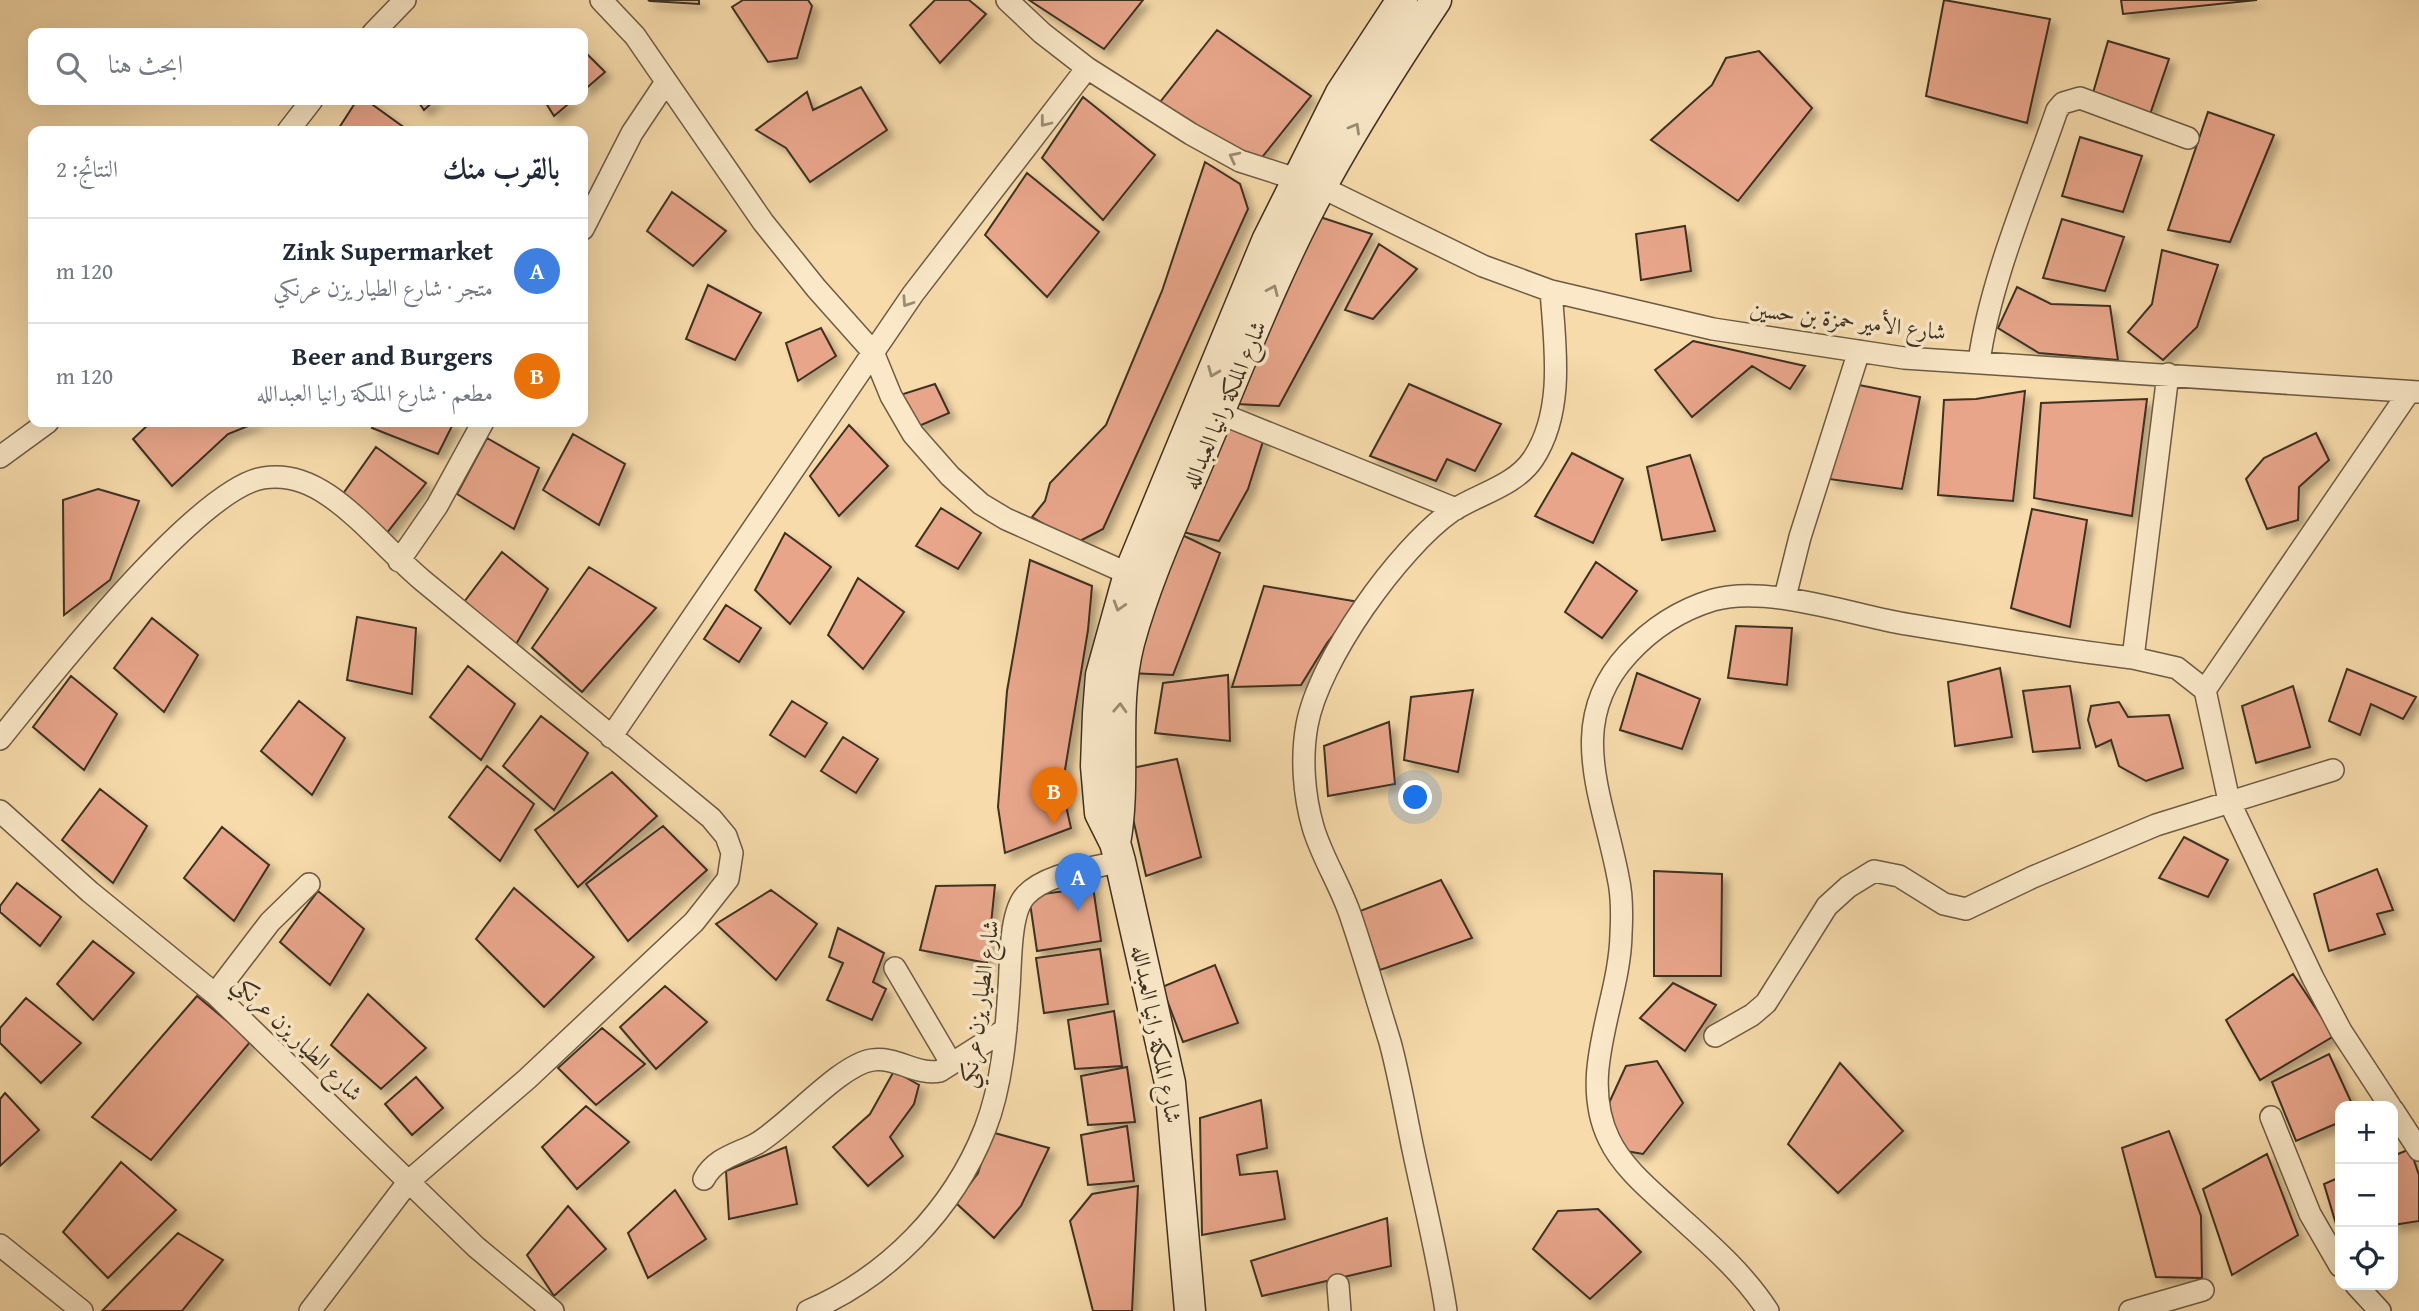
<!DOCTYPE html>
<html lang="ar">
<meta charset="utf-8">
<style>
:root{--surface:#fff;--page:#f2f2f3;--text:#1f2937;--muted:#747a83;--line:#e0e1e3;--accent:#8f2418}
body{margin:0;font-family:"Gentium Book Plus",Amiri,serif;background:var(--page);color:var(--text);direction:rtl}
.controls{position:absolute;right:21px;bottom:21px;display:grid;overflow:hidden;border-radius:14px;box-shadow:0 7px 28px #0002}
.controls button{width:63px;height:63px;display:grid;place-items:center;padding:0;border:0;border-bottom:2px solid var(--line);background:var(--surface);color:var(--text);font:35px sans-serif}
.you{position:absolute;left:1416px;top:798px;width:24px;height:24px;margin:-18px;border:5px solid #fff;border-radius:50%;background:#1a73e8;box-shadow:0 0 0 10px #1a73e833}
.badge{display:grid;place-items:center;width:46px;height:46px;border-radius:50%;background:var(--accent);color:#fff;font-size:23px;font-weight:700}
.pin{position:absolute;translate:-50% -58px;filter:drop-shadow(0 2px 4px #0008)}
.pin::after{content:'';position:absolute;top:37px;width:24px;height:21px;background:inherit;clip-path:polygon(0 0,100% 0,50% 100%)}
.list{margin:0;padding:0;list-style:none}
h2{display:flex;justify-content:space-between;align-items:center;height:91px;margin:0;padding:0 28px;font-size:30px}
h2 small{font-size:23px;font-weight:400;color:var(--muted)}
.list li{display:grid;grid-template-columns:46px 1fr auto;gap:21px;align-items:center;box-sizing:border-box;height:105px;padding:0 28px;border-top:2px solid var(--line)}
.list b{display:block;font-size:26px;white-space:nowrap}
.list p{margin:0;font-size:23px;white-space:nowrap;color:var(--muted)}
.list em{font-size:23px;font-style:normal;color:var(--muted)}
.icon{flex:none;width:38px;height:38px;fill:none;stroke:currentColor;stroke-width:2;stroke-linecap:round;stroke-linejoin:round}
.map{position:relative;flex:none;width:2419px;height:1311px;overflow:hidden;direction:ltr}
.search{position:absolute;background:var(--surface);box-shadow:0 7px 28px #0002;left:28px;top:28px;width:560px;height:77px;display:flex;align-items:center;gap:18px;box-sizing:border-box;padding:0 24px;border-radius:14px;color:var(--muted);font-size:26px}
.panel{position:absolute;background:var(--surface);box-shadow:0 7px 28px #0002;left:28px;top:126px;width:560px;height:301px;border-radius:14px;direction:rtl}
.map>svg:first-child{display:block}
.building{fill:#e8a58a;stroke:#3d3022;stroke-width:2;filter:url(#shadow)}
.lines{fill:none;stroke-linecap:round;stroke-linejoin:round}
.street-casing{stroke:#6c5b44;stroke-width:24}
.secondary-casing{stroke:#3d3022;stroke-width:33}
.street{stroke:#fae8c8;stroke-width:21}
.secondary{stroke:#fae8c8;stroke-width:30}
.oneway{stroke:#9c8c75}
.labels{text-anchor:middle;stroke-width:7;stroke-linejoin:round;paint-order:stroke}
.street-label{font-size:23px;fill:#3d3022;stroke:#fae8c8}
</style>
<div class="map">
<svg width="2419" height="1311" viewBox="0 0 2419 1311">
<defs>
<filter id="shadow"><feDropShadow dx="6" dy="6" stdDeviation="3.5" flood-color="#0004"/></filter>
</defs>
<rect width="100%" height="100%" fill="#f7dbab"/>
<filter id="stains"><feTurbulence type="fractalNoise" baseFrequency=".00286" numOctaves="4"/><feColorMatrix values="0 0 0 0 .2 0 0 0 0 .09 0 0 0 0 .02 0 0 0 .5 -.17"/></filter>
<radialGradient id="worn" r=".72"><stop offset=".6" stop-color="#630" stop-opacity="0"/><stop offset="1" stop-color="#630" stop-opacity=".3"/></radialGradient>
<!-- building -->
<path class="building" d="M648,0H699V4L650,1Z
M743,0H808L812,6L797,58L768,62L732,7Z
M935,0H969L986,14L940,63L910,25Z
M1029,0H1143L1104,49Z
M1944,0L2050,19L2027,123L1926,96Z
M2121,0H2257L2123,14Z
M1217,30L1311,96L1259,161L1157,106Z
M2108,41L2169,59L2147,123L2093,93Z
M583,50L605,72L583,91Z
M1759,51L1812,108L1738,201L1651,140L1712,85L1726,58Z
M861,87L887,130L810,182L786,148L756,130L807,92L813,110Z
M1083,97L1155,155L1103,220L1042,158Z
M357,100H366L409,131H337Z
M417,100H435L424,110Z
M544,100H573L554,116Z
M2208,112L2274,135L2230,242L2168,230Z
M2080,137L2142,156L2123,212L2062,196Z
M1205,162L1240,184L1248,209L1103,529L1076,543L1032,517L1045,501L1050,483L1106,425L1162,291Z
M1027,173L1099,232L1047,297L985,235Z
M672,192L726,231L693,266L647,231Z
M1320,217L1372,234L1279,406L1236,404Z
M2062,219L2124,237L2105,291L2043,278Z
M1685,226L1691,271L1641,280L1636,234Z
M1379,244L1417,269L1373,319L1345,310Z
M2162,250L2218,265L2197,327L2163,360L2128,332L2152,304Z
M708,285L761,313L735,360L686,339Z
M2017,287L2051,304L2110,306L2118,360L2039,353L1998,328Z
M821,328L836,356L798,381L786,343Z
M1693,341L1805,366L1790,389L1752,366L1692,417L1655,370Z
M935,384L949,413L919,426L900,395Z
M1409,384L1501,424L1475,471L1447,459L1436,481L1370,456Z
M1859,385L1920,397L1902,489L1829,479Z
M2025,391L2013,501L1938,495L1944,400L1976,399Z
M2147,399L2132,516L2034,498L2041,403Z
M151,422H258L228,434L172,486L133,439Z
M376,422H454L438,454L372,428Z
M1228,422L1264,438L1248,489L1219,541L1183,532Z
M849,425L888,466L839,516L810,476Z
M2316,433L2329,460L2299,487L2298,520L2267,529L2246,479L2264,458Z
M573,434L625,464L599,525L543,490Z
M487,438L539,468L514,529L457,494Z
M376,447L426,483L386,534L340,498Z
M1572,453L1623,479L1593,543L1535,516Z
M1690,455L1715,531L1662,540L1647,467Z
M98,489L139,501L110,580L64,615L63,500Z
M941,508L981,533L958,569L916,546Z
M2032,509L2087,520L2070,627L2011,608Z
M785,533L831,567L790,624L755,590Z
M1178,533L1220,553L1173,675L1129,673Z
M502,552L548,589L515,646L464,602Z
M1030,560L1092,586L1088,630L1062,788L1071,828L1005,853L998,807L1007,691Z
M1596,562L1637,591L1602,638L1565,612Z
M589,567L656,608L582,692L532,648Z
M858,578L904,612L863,669L828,635Z
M1264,586L1359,602L1327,643L1301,685L1232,687Z
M726,605L761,628L739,662L704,639Z
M357,617L416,628L412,694L347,680Z
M152,618L198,655L164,712L114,668Z
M1736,626L1792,628L1787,685L1728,678Z
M468,666L515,704L481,760L430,717Z
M2000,668L2012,737L1955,746L1948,682Z
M2347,669L2416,697L2403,719L2371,704L2360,735L2329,721Z
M1637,673L1700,699L1682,749L1620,730Z
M1228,675L1230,741L1155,733L1163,683Z
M71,676L117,714L84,770L33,727Z
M2070,686L2080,748L2033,752L2023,691Z
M2293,686L2310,747L2256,763L2242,706Z
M1473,690L1458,772L1404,760L1411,697Z
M299,701L345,738L312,795L261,751Z
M792,701L827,723L805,757L770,735Z
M2119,702L2128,717L2169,715L2183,768L2146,781L2119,766L2111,740L2096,747L2088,720L2091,706Z
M541,716L588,753L554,810L503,766Z
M1389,722L1395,784L1328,796L1324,746Z
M843,737L878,759L856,793L821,771Z
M1177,759L1201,857L1146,876L1122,770Z
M487,766L534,804L500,861L449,817Z
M612,772L657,816L578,887L535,830Z
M100,789L147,826L113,883L62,840Z
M663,826L707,870L628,941L586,884Z
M222,827L269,865L234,921L184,878Z
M2184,837L2228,860L2208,897L2159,878Z
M2377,869L2393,910L2377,914L2385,934L2329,951L2314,894Z
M1654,871L1722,874L1721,976H1654Z
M1441,880L1472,938L1380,970L1360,911Z
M17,883L61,917L40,946L0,912V906Z
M995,885L987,963L920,950L936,886Z
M1093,887L1101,941L1037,951L1029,896Z
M514,888L594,957L544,1007L476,939Z
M771,890L817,924L776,980L716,924Z
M318,891L364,929L330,985L280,942Z
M838,928L884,953L873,982L886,989L872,1020L827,1000L843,963L829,957Z
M93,941L134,973L93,1020L57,984Z
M1100,949L1108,1004L1044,1013L1036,958Z
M1215,965L1238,1023L1183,1042L1162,987Z
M2293,974L2334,1036L2260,1080L2226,1020Z
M1673,983L1716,1005L1685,1051L1640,1018Z
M665,986L707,1022L656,1069L620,1027Z
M368,994L426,1048L381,1089L331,1045Z
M197,996L251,1041L151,1160L92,1117Z
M26,998L81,1043L41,1083L0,1043V1028Z
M1114,1011L1122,1066L1075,1069L1068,1020Z
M602,1028L645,1064L596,1105L558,1068Z
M2329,1054L2353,1106H2340V1122L2296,1141L2272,1082Z
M1657,1061L1683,1103L1643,1154L1626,1151L1612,1124L1609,1103L1626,1066Z
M1840,1063L1903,1131L1838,1193L1788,1144Z
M1127,1067L1135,1122L1088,1125L1081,1076Z
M894,1071L919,1085L914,1104L890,1137L903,1156L868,1186L833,1147L870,1114Z
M416,1077L443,1108L412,1135L385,1104Z
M5,1093L39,1130L0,1166V1099Z
M1261,1100L1267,1148L1237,1155L1240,1175L1277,1171L1285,1219L1202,1235L1200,1118Z
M586,1106L629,1142L577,1189L542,1147Z
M1127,1126L1134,1181L1088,1185L1081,1135Z
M2169,1131L2201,1216L2202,1278L2156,1277L2122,1148Z
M991,1132L1049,1148L1021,1206L994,1238L956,1203L978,1173Z
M786,1147L797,1204L729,1219L726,1171Z
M2410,1149L2419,1175V1221L2393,1225V1156Z
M2267,1154L2298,1235L2232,1275L2203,1189Z
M121,1162L176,1210L108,1278L63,1232Z
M2340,1177V1223L2336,1224L2324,1184Z
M1138,1186L1132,1311H1093L1070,1221L1092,1194Z
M675,1190L706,1239L648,1278L628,1233Z
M568,1206L606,1249L554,1296L527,1255Z
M1598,1209L1641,1252L1590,1299L1533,1249L1558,1211Z
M1387,1218L1391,1266L1262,1296L1251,1261Z
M178,1233L223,1260L182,1311H102Z"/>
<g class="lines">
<!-- street casing -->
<g class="street-casing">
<path id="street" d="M601,0L635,36L763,222L816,288L873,352L891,396L913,434L950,476L981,504L1006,519L1129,574
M1007,0L1042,33L1087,68L1191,134L1240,161L1321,187L1483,266L1551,291L1713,329L1904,358L2419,392
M373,33L405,0
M288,131L312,100
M583,229L632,133L666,82
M1979,362C1990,280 2030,189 2057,110L2063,103L2080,98L2188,138
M2168,374L2133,658L2177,668L2205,690L2229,801L2313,978L2341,1031L2390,1106
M1219,413L1456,509
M0,457L48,422
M399,561L437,506L483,422
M1785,597L1800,537L1859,351
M2205,690L2409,392
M611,737L913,294L1087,68
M0,739C46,682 196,489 263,478C287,474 309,482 328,495C362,518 390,553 422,580C518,659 614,739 711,818L726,836L732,853L728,879L694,922L527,1079L409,1181L310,1311
M0,811L90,892L215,994L476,1247L553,1311
M895,968L951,1063
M215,994L270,922L309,884
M1715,1036L1752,1015L1766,1003L1827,906L1848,887L1874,871L1899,876L1944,904L1966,909L2033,877L2156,825L2333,770
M2393,1110L2419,1150
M2271,1117L2310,1214L2340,1266
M704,1179C715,1158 737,1154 756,1144C789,1125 839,1065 872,1060C896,1056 917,1076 940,1071L1006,1029
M0,1245L82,1311
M1338,1285L1340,1311
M2356,1285L2380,1311
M808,1311C888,1277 953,1210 985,1129C1002,1086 1006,1034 1009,988C1011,965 1009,912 1026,895C1047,873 1092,869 1120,861
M1446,1311C1438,1258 1425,1206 1414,1154C1406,1117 1400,1079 1390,1042C1377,1000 1365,958 1351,917C1341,886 1322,858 1313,827C1304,796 1301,758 1307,725C1319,660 1398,549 1452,511C1478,494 1515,486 1533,459C1565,411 1555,345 1551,291
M1768,1311C1742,1271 1707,1242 1672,1210C1650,1190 1622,1167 1609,1139C1577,1073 1620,1002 1621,934C1622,916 1622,894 1618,877C1603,797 1564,723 1628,654C1651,629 1680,610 1713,600C1765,585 1846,613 1900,623C1978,636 2055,649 2133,658
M2130,1311L2203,1290"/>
</g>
<!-- secondary casing -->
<g class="secondary-casing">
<path id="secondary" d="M1115,843C1127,777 1112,710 1129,643C1148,573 1180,507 1207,441C1242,358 1279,263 1322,185C1357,121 1396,60 1436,0
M1190,1311L1170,1083L1120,861L1115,843L1100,813L1096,766L1098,713L1101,675L1129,574L1267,241L1341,93L1402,0"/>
</g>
<!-- street -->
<use href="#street" class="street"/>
<!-- secondary -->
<use href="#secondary" class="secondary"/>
</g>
<!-- one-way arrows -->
<defs><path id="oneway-chevron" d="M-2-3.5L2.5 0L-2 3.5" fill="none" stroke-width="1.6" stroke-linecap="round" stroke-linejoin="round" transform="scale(1.75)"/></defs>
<g class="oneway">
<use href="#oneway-chevron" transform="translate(1045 122) rotate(128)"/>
<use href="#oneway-chevron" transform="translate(1355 128) rotate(-60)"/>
<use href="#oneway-chevron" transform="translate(1234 157) rotate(-153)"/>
<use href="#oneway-chevron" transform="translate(1273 290) rotate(-66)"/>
<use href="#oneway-chevron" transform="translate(907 302) rotate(124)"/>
<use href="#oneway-chevron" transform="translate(1213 372) rotate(112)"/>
<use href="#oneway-chevron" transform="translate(1119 606) rotate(107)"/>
<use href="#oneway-chevron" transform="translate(1120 708) rotate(-87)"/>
</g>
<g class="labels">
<!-- street labels -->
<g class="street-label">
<text transform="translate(1848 320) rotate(7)" y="8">شارع الأمير حمزة بن حسين</text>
<text transform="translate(1224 405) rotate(-67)" y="8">شارع الملكة رانيا العبدالله</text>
<text transform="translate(979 1004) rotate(-82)" y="8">شارع الطيار يزن عرنكي</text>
<text transform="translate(1157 1034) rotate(79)" y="8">شارع الملكة رانيا العبدالله</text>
<text transform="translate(298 1038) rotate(44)" y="8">شارع الطيار يزن عرنكي</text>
</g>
</g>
<rect width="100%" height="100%" filter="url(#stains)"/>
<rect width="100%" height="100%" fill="url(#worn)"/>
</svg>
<div class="controls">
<button>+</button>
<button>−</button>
<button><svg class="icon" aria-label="locate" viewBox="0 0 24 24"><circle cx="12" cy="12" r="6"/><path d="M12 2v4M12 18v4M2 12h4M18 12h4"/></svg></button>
</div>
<div class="you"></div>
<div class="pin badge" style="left:1078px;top:911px;background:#3f7fe0">A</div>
<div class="pin badge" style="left:1054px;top:825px;background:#e8710a">B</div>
<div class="search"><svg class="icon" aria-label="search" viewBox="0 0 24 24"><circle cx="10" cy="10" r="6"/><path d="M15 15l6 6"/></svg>ابحث هنا</div>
<section class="panel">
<h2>بالقرب منك<small>النتائج: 2</small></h2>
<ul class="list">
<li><span class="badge" style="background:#3f7fe0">A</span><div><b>Zink Supermarket</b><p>متجر · شارع الطيار يزن عرنكي</p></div><em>120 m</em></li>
<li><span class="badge" style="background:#e8710a">B</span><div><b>Beer and Burgers</b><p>مطعم · شارع الملكة رانيا العبدالله</p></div><em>120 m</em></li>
</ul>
</section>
</div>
